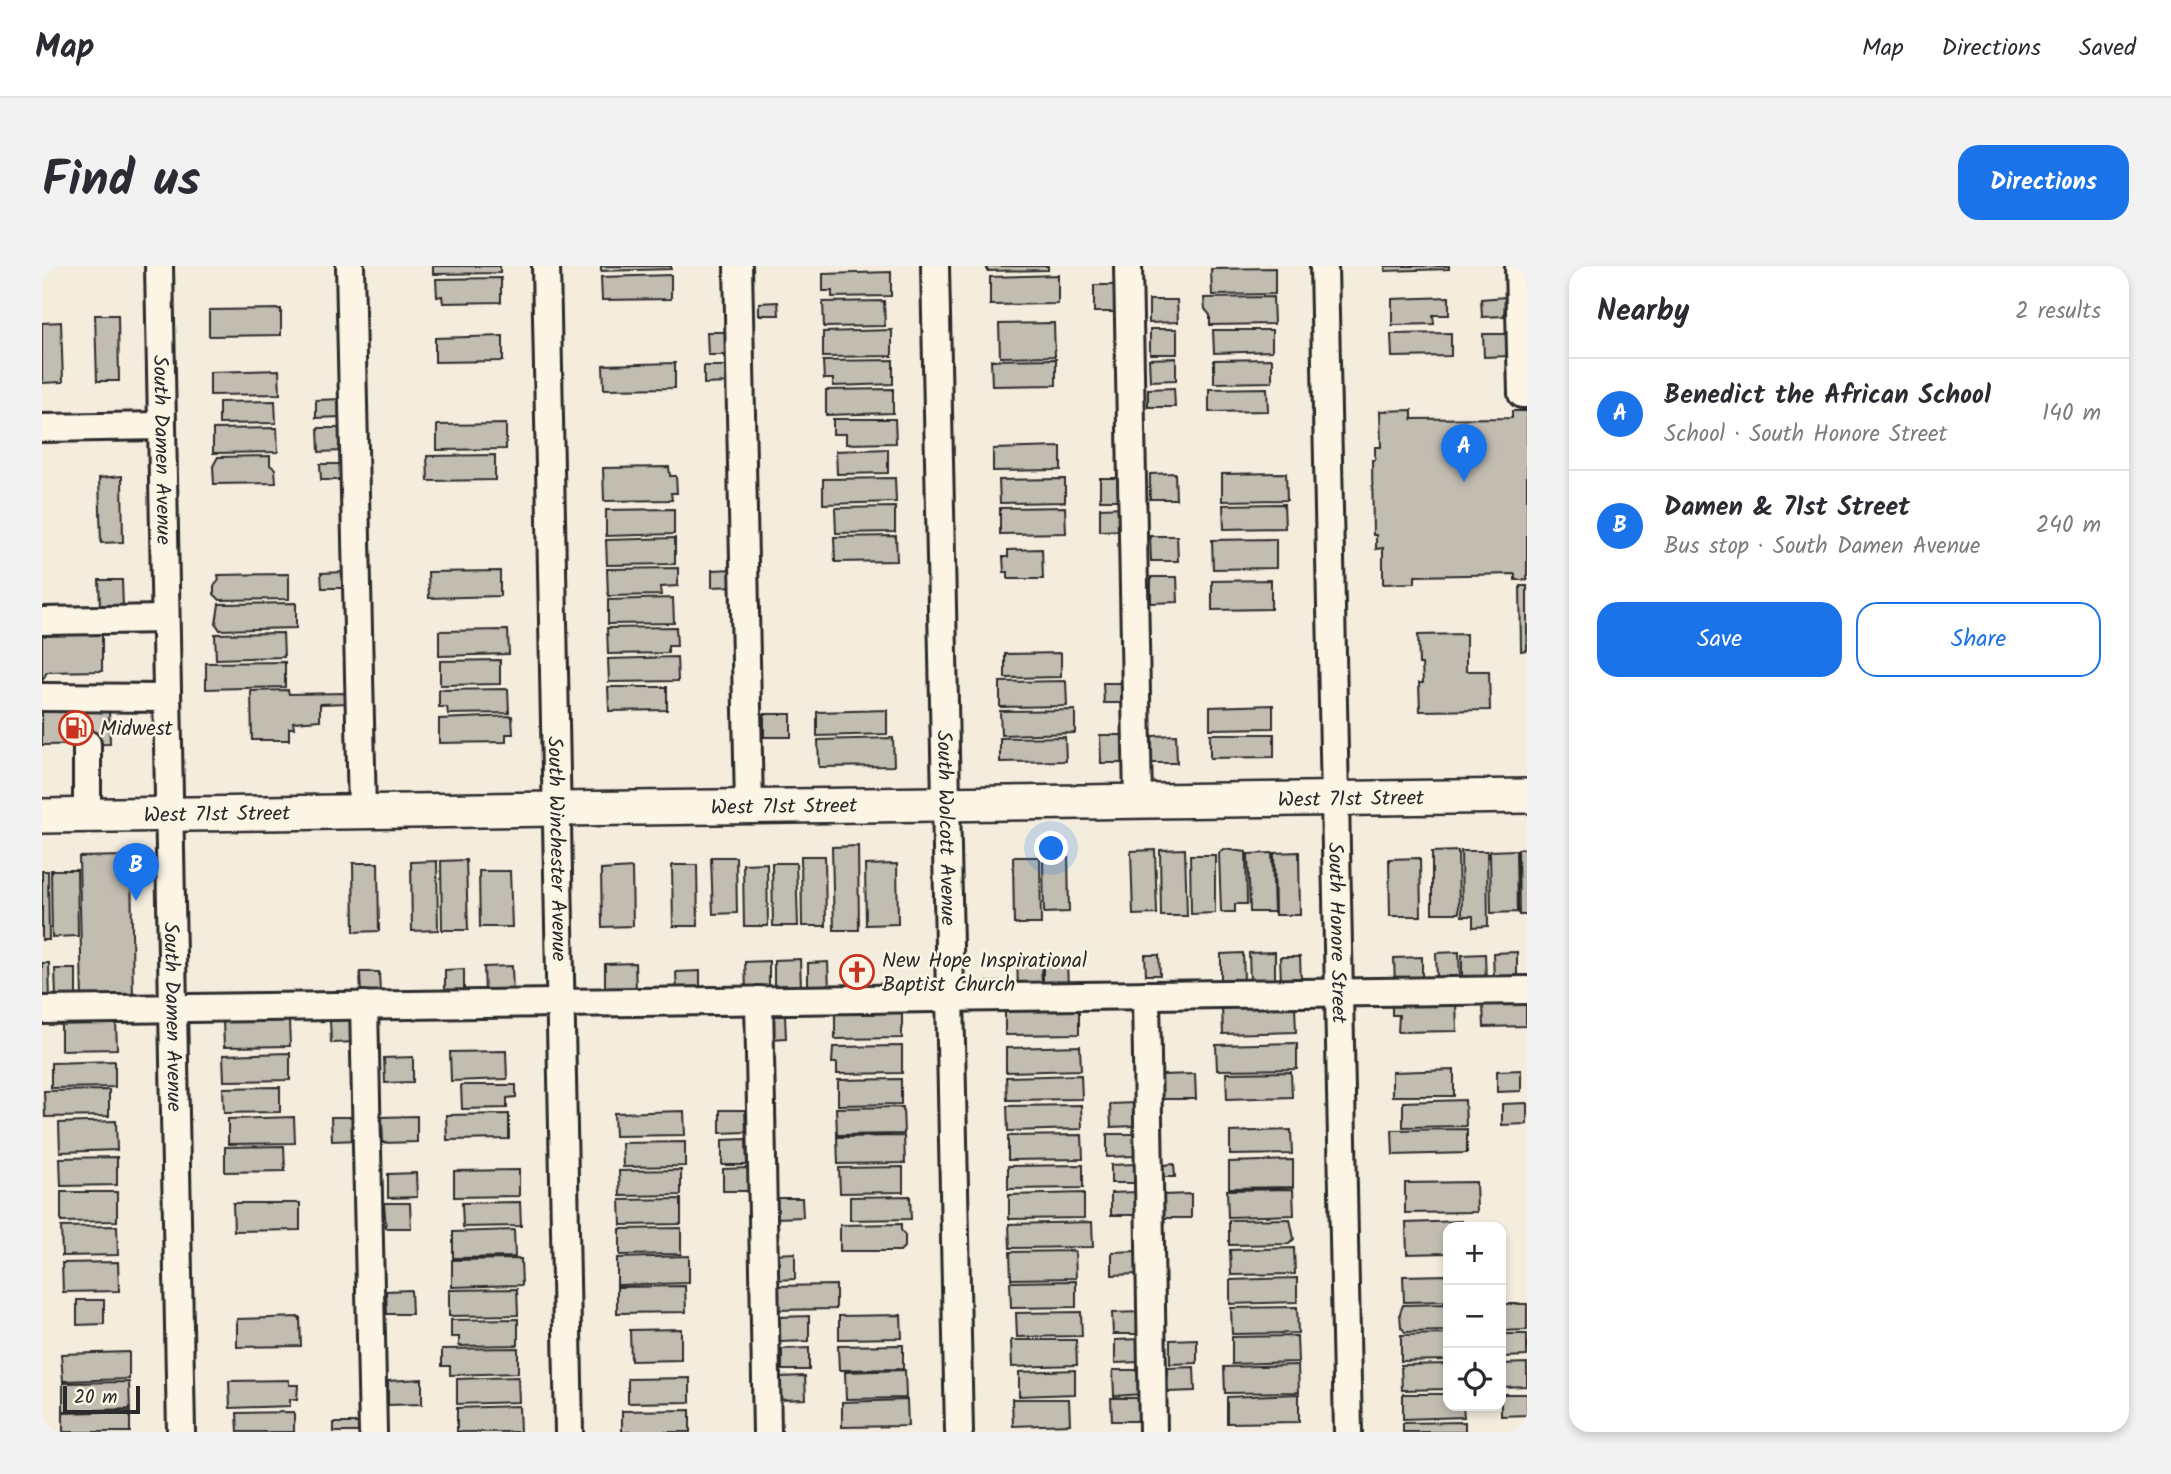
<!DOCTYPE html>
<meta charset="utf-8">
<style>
:root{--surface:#fff;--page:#f2f2f3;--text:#2b2b33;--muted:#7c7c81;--line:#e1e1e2;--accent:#1a73e8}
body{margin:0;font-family:Kalam,sans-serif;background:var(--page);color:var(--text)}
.controls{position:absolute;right:21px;bottom:21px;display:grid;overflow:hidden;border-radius:14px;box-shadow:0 4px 10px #0003}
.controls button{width:63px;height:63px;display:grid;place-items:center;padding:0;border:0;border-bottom:2px solid var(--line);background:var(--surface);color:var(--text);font:35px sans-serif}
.scale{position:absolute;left:21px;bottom:18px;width:77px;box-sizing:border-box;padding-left:7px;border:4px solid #2b2b2b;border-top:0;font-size:19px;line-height:24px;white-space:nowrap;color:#2b2b2b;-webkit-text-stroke:5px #fcf5e5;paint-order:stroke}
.you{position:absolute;left:1010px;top:583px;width:24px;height:24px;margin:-18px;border:5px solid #fff;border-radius:50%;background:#1a73e8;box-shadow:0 0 0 10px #1a73e833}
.badge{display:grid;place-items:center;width:46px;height:46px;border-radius:50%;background:var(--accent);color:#fff;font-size:23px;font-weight:700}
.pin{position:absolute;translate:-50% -58px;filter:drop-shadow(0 2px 4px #0008)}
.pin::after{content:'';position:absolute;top:37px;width:24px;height:21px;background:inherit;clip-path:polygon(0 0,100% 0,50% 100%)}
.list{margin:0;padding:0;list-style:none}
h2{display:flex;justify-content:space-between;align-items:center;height:91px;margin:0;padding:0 28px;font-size:30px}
h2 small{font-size:23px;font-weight:400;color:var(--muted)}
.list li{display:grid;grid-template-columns:46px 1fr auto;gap:21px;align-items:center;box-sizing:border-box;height:112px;padding:0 28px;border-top:2px solid var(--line)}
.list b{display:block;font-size:26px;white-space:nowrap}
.list p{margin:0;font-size:23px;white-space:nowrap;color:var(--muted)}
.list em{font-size:23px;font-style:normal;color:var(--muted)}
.actions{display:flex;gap:14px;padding:21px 28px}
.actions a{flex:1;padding:16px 0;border:2px solid var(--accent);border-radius:21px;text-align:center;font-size:24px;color:var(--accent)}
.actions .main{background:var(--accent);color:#fff}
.icon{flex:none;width:38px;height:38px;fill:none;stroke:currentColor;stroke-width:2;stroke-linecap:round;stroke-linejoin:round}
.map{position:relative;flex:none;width:1485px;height:1166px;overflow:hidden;border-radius:21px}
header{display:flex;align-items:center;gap:42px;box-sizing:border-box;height:98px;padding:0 35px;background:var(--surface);border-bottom:2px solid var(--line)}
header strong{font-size:33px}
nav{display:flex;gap:38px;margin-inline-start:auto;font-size:24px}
.intro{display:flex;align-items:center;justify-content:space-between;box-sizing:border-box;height:168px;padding:0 42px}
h1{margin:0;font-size:49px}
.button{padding:18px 32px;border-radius:21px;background:var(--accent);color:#fff;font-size:24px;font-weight:700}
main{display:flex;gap:42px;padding:0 42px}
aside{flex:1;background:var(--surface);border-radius:21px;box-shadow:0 4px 10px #0003}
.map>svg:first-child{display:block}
.building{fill:#c2bdb1;stroke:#2b2b2b;stroke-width:2}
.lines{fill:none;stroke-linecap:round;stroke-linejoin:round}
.minor-tunnel{stroke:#ccc6ba;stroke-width:26;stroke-dasharray:26 13;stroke-linecap:butt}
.minor-casing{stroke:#2b2b2b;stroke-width:32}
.major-casing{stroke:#2b2b2b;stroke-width:38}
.minor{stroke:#fcf5e5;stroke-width:26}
.major{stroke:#fcf5e5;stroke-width:33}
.labels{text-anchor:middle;stroke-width:5;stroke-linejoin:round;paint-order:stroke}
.street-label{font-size:21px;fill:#2b2b2b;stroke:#fcf5e5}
.poi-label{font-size:21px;fill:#2b2b2b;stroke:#fcf5e5;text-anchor:start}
</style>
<header>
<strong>Map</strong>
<nav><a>Map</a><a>Directions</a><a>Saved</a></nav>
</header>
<div class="intro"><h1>Find us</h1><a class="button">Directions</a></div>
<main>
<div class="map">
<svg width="1485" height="1166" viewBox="0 0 1485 1166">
<rect width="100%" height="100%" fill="#f4edde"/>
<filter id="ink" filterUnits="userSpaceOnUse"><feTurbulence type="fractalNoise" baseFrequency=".0143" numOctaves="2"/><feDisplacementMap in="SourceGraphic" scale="14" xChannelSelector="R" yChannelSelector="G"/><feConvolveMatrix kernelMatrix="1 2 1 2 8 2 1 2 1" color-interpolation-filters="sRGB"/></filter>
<g filter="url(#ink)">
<!-- building -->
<path class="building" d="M391,0H458V7L391,8Z
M559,0H629V3L559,5Z
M945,0H1006V4L945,5Z
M1343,0H1407V3L1343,5Z
M1233,2V28L1170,29L1169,3Z
M849,6V30L790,31V25H781V8Z
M629,9V33L560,34L559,11Z
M1016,9V38L948,39V11Z
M459,12V36L401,37L400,30L395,31L394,13Z
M1052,19H1080V46H1052Z
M1231,31L1232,58L1168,59V49L1163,43L1162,32Z
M1407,31V49H1391L1392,58L1350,59V33Z
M1463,31L1462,50L1440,51L1439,33Z
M1107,34H1135L1136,56L1107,57Z
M842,35L843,60L782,61L781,36Z
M736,36L737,49H717V37Z
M239,43V69L167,70V44Z
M53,49H76L77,115H55Z
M19,56L21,116L0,117V57Z
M1012,57L1013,90L958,91L957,58Z
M1108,63H1135V88H1108Z
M850,64V90L781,91V66Z
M1171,64H1230V85L1172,87Z
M665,66H690V89H666Z
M1409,67V90L1350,91L1349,68Z
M1441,68H1466L1467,90L1442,91Z
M461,70V95L393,96V72Z
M1134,92V114L1108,115L1107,93Z
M1014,93V119L950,120L949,94Z
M1230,93V116L1172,117V94Z
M851,94V118L791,120V113H782L781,95Z
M633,97V122L562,123L561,99Z
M662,100H687V117L662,118Z
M237,104L238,128L168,129V106Z
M1132,122L1133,141H1106V123Z
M1225,122L1226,145L1167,146V123Z
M851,123V147L784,149V124Z
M301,133V151L274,152V134Z
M233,135L234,157L177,158V136Z
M1370,144V153L1470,152V145H1485V314H1473V308L1373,310V317L1341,318V282L1334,283V269H1331L1330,194H1333V181H1339L1338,145Z
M791,153H853L854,177L804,178V168H791Z
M464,158V183L395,184V159Z
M235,162L236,186L171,187V163Z
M276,162H301V185L277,186Z
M1019,181V204L951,205V183Z
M846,183V207L795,208L794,185Z
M453,189V214L386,215L385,190Z
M228,190V199L233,203L234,217L172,218L171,200L176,191Z
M278,198H302V214H279Z
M627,201L628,210H634L635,227H629L630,234L562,235L561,202Z
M1133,207L1134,233H1108V208Z
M1244,207L1245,234L1180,235V208Z
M80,210L81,276L59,277L57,212Z
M853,212L854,236L781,238V213Z
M1058,212H1082L1083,234H1058Z
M1023,213V236L958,237L957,214Z
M1242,238L1243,262L1182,263L1181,239Z
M853,241V266L794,267L793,242Z
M1023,241L1024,267L958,268V242Z
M1084,241L1085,264L1058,265V242Z
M632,243V268L564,270V244Z
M854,270L855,295L793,296L792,271Z
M1108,270H1135L1136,295H1109Z
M633,272V298L565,299L564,274Z
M1234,273V302L1171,303L1170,274Z
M1000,283L1001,313H966V306H962L961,291H966V284Z
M636,302V320L618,321L619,329L566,330L565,303Z
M693,303L694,320L670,321V304Z
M458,305V330L387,332L386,306Z
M304,306V322H280L279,307Z
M247,308V333L178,334L172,328V320L177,314L176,309Z
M1109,311H1135L1136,336L1109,337Z
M57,314H80L81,341L58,342Z
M1229,314V343L1170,344V315Z
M1478,320H1485V384L1479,385Z
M631,332L632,357L566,358V334Z
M254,337V362L178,364L174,358L177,338Z
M634,361L635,380H626V387L566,388L565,362Z
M466,364L467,388L397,390V365Z
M241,367L242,391L174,393L173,368Z
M60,368V405L5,406L0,415V369Z
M1424,368V405H1447L1448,444L1378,445L1377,417H1381L1380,398H1377L1376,369Z
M1019,387V411L963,412V388Z
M635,391L636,415L567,416L566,393Z
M458,394V418L398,419V395Z
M243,396V421L164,423V397Z
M1024,415L1025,440L958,441V416Z
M1061,417H1087V437H1062Z
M566,421H625V444L567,445Z
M466,423L467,447L406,448L405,441H397V424Z
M246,424L247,428L304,427L305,437L278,438V454L251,456L252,462H247V474H210L209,425Z
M1231,439V462L1168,463V441Z
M67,444L68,478L0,479V446Z
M845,444V468L775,470V446Z
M1033,444V467L959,469L958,445Z
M722,448H749V471H722Z
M470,450L471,468H464V476L397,477V453Z
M1168,468H1232V491L1168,492Z
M1058,469H1081V497H1059Z
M1134,469L1135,497H1110V470Z
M1023,471L1024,495L958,496V472Z
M851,472L852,500L777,501L776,474Z
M816,580L817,664H792L790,581Z
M1143,583L1145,650H1119L1118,584Z
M1181,583L1204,586L1205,638H1193V646H1179L1177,587Z
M1476,583H1485V649H1477Z
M1113,584L1115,648L1091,649L1089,585Z
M1474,584L1475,646L1449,647L1448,585Z
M1026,585L1027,646L1002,647L1001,595L1014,594V586Z
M1416,585L1417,647H1390V586Z
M1419,585H1445L1446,660L1431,661V650H1420Z
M1257,586L1258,649H1233L1232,587Z
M1230,587L1232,646H1208L1206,588Z
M1148,589H1173V647L1149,648Z
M84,590L89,596L91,736L40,735L37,591Z
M759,590H783L784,660H760Z
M669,591H694L695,647L671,648Z
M971,591H998L999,658H972Z
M1378,592L1379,650H1348L1347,593Z
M424,594L426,664H400L399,595Z
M395,595L396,664L370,665L369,596Z
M311,597H336L337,665L312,666Z
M725,597L726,660H702L701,598Z
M730,597H754L756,660H731Z
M855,598L856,658L824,659L823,599Z
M630,599H655L656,660H631Z
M590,602L591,660L560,661L559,604Z
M9,604H35L36,670L10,671Z
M0,605H6L7,674H0Z
M437,605H468L470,661H438Z
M1233,686V715H1208L1207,687Z
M1417,686L1418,714L1395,715L1394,687Z
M1475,686V714H1452L1451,687Z
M1201,687L1202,715L1179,716V688Z
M1443,688L1444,715L1420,716V689Z
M1103,689H1117L1118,709H1104Z
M1238,691H1258L1259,715L1239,716Z
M1380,691V717L1353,718L1352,692Z
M758,693L759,722H732V694Z
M975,693H999L1000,721H976Z
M727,695V724H704L703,696Z
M1025,695L1026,722H1001V696Z
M786,696L787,723L766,724V697Z
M0,697H7L8,734H0Z
M593,697L594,725L563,726V698Z
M470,700L471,729L443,730L442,701Z
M13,703H34V732H14Z
M422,703V728L403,729V704Z
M658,705V729H635L634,706Z
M318,706H337L338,728L319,729Z
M1414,737L1415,765L1356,766L1357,749H1350V738Z
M1484,737V760L1442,761L1441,738Z
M1253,740L1254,766L1181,768L1180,741Z
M1037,743V768L963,769V744Z
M860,746V772L793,773V747Z
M728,750H743L744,772L729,773Z
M288,753H314L315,776L289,777Z
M247,754L248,780L182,781L181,756Z
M74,756L75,783L19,784V757Z
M1255,777V803L1175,804L1174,779Z
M860,780V807L795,808V797H790L791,781Z
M1038,780L1039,804L964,806V782Z
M464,785L465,813L409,815L408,786Z
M248,787V814L182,815L181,789Z
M371,791V816L343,817L342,792Z
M73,795V821L9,822V797Z
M1412,804V830H1350V806Z
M1479,804V825L1455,826V805Z
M1249,806L1250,831L1185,833L1184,807Z
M1153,808L1154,833H1119V809Z
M1039,809L1040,833L965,834L964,811Z
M859,813V838L796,839V814Z
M419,819H474V831L465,832V842L420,843Z
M238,821V846L182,847L181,822Z
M67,824V850L3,851L2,825Z
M1423,834L1424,860L1361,861V836Z
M1093,837V860L1069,861L1068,838Z
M1485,837V858L1460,859V838Z
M1039,839L1040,863L966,865L965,840Z
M861,841L862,868L795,869L794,842Z
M678,844H703L704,866L678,867Z
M642,845L643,869L573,870L572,847Z
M467,848V873L405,874L404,849Z
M375,850V876L341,877L340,851Z
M252,851L253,877L186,878V853Z
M289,851H317V874L290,875Z
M74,855L75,884L18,886L17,857Z
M1425,863V887L1351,889L1350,864Z
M1249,864L1250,888L1188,889V866Z
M1065,868H1092L1093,890L1065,891Z
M1040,869L1041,893L966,894V870Z
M862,870L863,897L796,898L795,871Z
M704,873L705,899H680V874Z
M643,876V900L581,901L580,877Z
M242,880L243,905L183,906V881Z
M75,891V919L19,920L18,892Z
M1251,894V921L1187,922V896Z
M1094,898L1095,917H1069V899Z
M1132,898L1133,911H1120V899Z
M1041,899V922L966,923V900Z
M861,901V926L798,927L797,902Z
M706,902L707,925H681V903Z
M477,904V930L412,931V905Z
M639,904V929L578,930L577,905Z
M374,907L375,931L346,932V908Z
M1434,916L1435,946L1363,947V917Z
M1251,923L1252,949L1186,951L1185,924Z
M19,926H75V955L19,956Z
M1095,926L1096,949H1069V927Z
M1042,927V952L967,953V929Z
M1149,928V952H1121V929Z
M868,930L869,953L808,954V931Z
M734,932H760L761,951L734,952Z
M639,933V958L579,959L578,934Z
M478,936L479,960L421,961L420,937Z
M191,937H258V964L192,965Z
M342,937H368L369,962H344Z
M1248,953L1252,973L1247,978L1187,979V954Z
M1420,955V961H1406V987L1365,988L1364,957Z
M1050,956L1051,981L968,982L967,958Z
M859,958V964L863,969V980L858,985H798V959Z
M75,960L76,989L20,990L19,961Z
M639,962V988L578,989V963Z
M472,964L473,991L411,992V966Z
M1252,982L1253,1008L1189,1009L1188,984Z
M1033,985L1034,1012L969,1013L968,986Z
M1097,985V1008L1070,1009V986Z
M753,987V1013L733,1014V988Z
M647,990V1017L575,1019V992Z
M479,993L480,1019L410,1021V994Z
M76,996L77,1025L21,1026L20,997Z
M1406,1009V1035L1362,1036L1361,1010Z
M1255,1012V1036L1188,1038V1014Z
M1034,1015V1041L969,1042L968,1016Z
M794,1019V1043L730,1044V1020Z
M643,1020L644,1046L575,1047V1021Z
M475,1023L476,1049L407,1050V1024Z
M369,1024L370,1048H345L344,1025Z
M35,1034H62V1058L35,1059Z
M1406,1038V1065L1363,1066L1359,1061L1358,1047L1361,1039Z
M1459,1038H1485V1064L1459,1065Z
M1255,1041L1256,1067L1190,1068L1189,1042Z
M1039,1046L1040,1070L975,1071L974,1047Z
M1098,1046V1068H1071L1070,1047Z
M859,1049L860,1072L797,1073V1050Z
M767,1050V1075L737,1076L736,1051Z
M258,1051L259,1080L195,1081V1053Z
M476,1053V1079L417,1080V1071H409V1054Z
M639,1063V1094L589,1095L588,1064Z
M1406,1068V1094L1359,1095V1069Z
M1461,1068H1485V1090L1462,1091Z
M1255,1070L1256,1096L1190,1098V1071Z
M1099,1073V1096L1073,1097V1074Z
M1155,1073V1097L1128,1098V1074Z
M969,1074H1034L1035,1099L970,1101Z
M861,1079V1103L797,1104L796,1080Z
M476,1082V1107L408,1109V1100H400V1083Z
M767,1082V1104H740V1083Z
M87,1086V1113L21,1115L19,1088Z
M1485,1097V1120L1459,1121V1098Z
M1406,1098V1123L1360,1124L1359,1099Z
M1256,1099L1257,1126L1183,1127L1182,1101Z
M1152,1101L1153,1125L1126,1126L1125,1102Z
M863,1104L864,1132L804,1133L803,1106Z
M1033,1104V1128L977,1130V1106Z
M1071,1104H1099L1100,1128L1072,1130Z
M763,1110L764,1133L738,1134V1111Z
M476,1111L477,1136L415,1138V1113Z
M648,1112V1136L586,1137V1113Z
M380,1113V1138L346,1139V1115Z
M247,1114V1119H256L255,1134L248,1133V1140L188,1142L187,1115Z
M87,1116L88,1143L21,1145V1117Z
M1257,1128V1156L1185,1157V1131Z
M1361,1128H1406V1140H1421L1422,1151L1361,1153Z
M1459,1128H1485V1149L1459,1150Z
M1069,1132H1102V1155H1070Z
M970,1133H1027L1028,1158L971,1160Z
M865,1134L866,1160L800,1161V1136Z
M477,1140L478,1166H415V1142Z
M648,1144V1166H580V1145Z
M88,1145V1166H21V1147Z
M252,1146V1166H196L195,1147Z
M1423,1156V1166H1361V1157Z
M292,1157H322V1166H292Z"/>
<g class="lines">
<!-- minor-tunnel -->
<path class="minor-tunnel" d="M45,444V478"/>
<!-- minor casing -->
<g class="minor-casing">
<g id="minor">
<path id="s1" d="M117,0L139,1166"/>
<path d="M308,0L320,546"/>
<path id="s2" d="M504,0L527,1166"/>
<path d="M696,0L707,541"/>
<path id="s3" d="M893,0L917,1166"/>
<path d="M1086,0L1096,536"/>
<path id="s4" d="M1282,0L1306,1166"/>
<path d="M1477,0L1480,128H1485"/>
<path d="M0,162L119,160"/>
<path d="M0,355L123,353"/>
<path d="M0,431L125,432"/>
<path d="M45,478V549"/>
<path d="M1104,729L1111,1166"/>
<path d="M717,734L725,1166"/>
<path d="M322,739L331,1166"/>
<path d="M0,744L1485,724"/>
</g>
</g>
<!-- major casing -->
<g class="major-casing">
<g id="major">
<path id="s5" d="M0,550L1485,530"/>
</g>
</g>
<!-- minor -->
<use href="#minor" class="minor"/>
<!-- major -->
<use href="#major" class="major"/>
</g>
</g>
<!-- icons -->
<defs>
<g id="fuel-ring" transform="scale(1.75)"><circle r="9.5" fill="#fcf5e5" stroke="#c8321e" stroke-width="1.5"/><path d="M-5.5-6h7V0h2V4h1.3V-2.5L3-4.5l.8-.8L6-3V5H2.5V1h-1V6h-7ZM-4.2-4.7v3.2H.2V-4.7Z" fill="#c8321e"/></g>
<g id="church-ring" transform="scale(1.75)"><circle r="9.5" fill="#fcf5e5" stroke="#c8321e" stroke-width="1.5"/><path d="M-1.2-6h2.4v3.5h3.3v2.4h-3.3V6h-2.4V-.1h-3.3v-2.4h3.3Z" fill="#c8321e"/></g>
</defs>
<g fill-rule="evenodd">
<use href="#fuel-ring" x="34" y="462"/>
<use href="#church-ring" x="815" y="706"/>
</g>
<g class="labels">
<!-- street labels -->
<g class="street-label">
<text dy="7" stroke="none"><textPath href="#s1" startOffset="184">South Damen Avenue</textPath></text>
<text dy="7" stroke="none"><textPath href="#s5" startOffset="1309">West 71st Street</textPath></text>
<text dy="7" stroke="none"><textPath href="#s5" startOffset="742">West 71st Street</textPath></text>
<text dy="7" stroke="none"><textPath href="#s5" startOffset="175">West 71st Street</textPath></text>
<text dy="7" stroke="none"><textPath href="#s3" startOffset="562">South Wolcott Avenue</textPath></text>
<text dy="7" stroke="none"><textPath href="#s2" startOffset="583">South Winchester Avenue</textPath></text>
<text dy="7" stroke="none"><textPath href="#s4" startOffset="667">South Honore Street</textPath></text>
<text dy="7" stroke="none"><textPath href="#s1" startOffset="751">South Damen Avenue</textPath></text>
</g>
<!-- poi labels -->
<g class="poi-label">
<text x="58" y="469">Midwest</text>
<text x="840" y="701">New Hope Inspirational<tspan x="840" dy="24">Baptist Church</tspan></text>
</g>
</g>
</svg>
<div class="controls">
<button>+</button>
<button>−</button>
<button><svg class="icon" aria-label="locate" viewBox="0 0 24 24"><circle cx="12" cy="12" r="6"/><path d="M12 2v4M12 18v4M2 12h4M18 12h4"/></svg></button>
</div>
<div class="scale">20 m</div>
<div class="you"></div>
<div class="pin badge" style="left:1422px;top:216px">A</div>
<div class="pin badge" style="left:94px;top:635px">B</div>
</div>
<aside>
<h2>Nearby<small>2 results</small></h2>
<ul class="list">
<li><span class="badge">A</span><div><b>Benedict the African School</b><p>School · South Honore Street</p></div><em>140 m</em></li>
<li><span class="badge">B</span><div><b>Damen &amp; 71st Street</b><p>Bus stop · South Damen Avenue</p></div><em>240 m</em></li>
</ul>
<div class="actions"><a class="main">Save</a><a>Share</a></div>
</aside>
</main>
